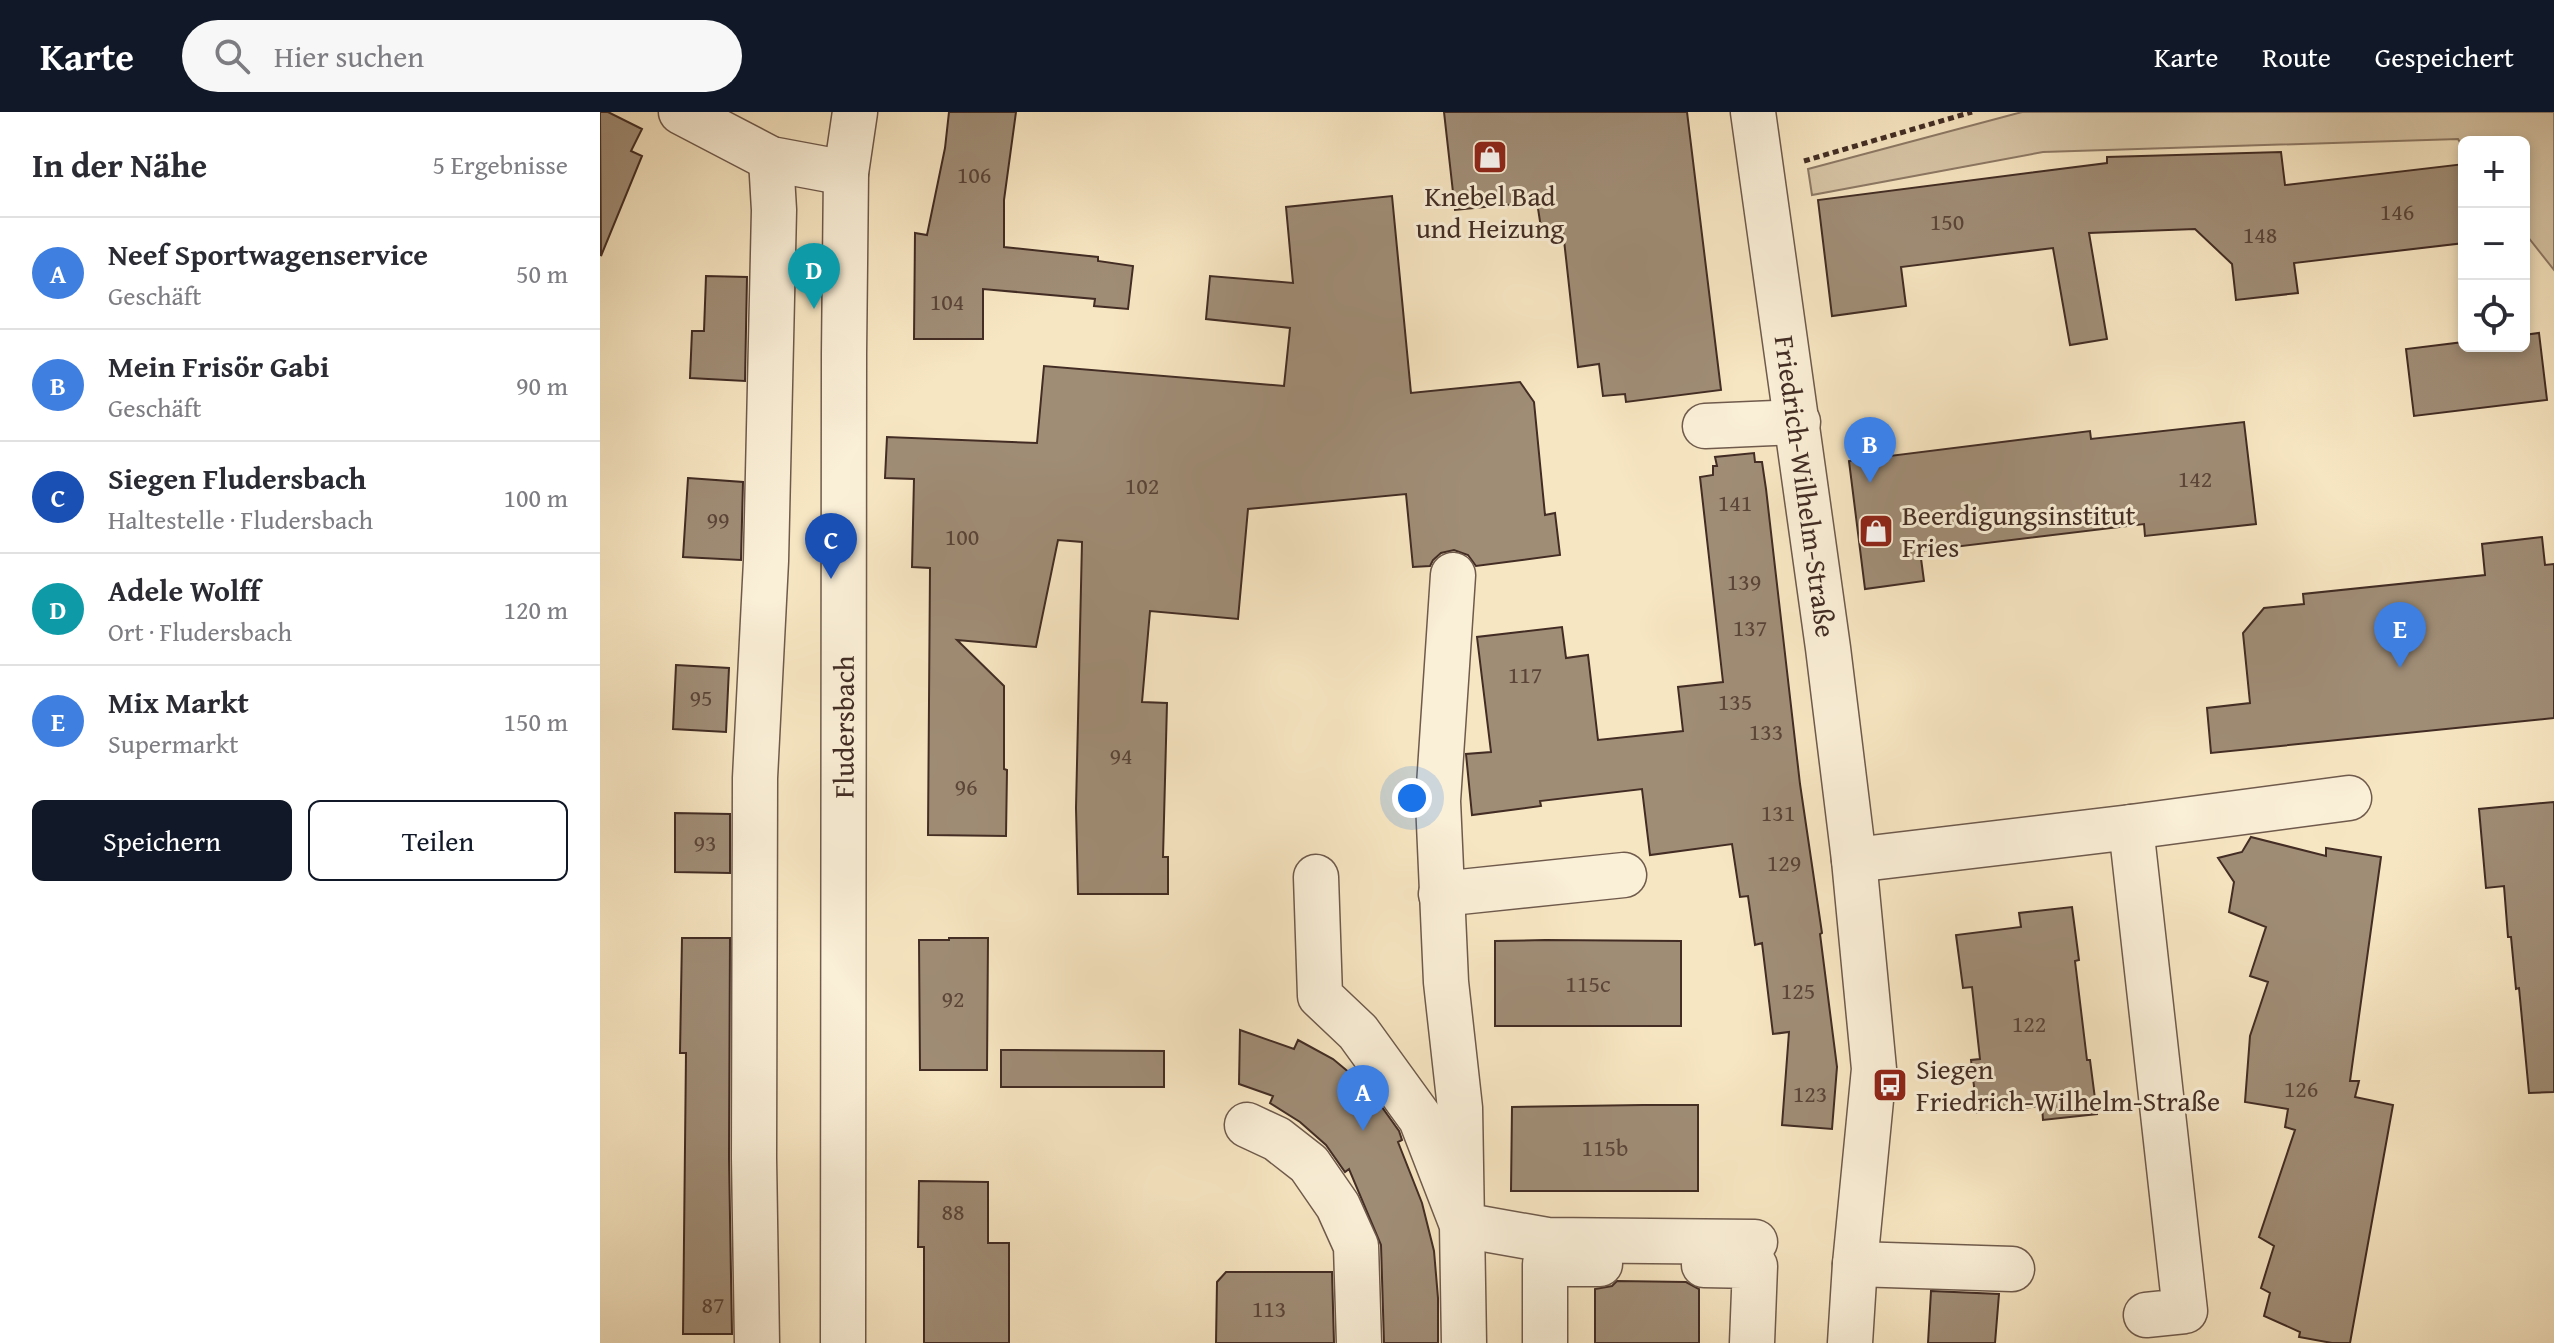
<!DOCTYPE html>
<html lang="de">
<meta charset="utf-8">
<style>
:root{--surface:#fff;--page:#f7f7f7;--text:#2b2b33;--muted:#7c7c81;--line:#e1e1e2;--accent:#111827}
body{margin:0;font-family:"Gentium Book Plus",serif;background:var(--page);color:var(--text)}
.controls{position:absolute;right:24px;top:24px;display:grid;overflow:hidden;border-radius:12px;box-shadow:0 4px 12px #0003}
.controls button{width:72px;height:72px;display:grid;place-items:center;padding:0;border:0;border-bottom:2px solid var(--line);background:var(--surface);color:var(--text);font:40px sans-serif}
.you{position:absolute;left:812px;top:686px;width:28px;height:28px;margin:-20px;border:6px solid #fff;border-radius:50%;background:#1a73e8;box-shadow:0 0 0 12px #1a73e833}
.badge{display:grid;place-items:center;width:52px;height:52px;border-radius:50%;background:var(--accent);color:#fff;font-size:26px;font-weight:700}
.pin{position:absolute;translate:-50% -66px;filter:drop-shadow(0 2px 4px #0008)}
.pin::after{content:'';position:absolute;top:42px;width:28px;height:24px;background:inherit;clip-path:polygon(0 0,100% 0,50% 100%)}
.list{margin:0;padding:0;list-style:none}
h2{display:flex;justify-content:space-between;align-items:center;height:104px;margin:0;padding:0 32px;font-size:34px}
h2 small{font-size:26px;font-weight:400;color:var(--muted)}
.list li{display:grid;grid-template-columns:52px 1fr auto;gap:24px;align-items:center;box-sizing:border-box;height:112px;padding:0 32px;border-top:2px solid var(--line)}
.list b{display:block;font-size:30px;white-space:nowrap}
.list p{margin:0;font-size:26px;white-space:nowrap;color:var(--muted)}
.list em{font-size:26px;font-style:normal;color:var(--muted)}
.actions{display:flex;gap:16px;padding:24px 32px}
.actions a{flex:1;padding:18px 0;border:2px solid var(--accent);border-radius:12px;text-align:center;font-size:28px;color:var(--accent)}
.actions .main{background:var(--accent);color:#fff}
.icon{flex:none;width:44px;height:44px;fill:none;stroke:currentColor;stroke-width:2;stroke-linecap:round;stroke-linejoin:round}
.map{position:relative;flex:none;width:1954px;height:1231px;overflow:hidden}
header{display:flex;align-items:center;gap:48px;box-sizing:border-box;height:112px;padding:0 40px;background:var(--accent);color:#fff}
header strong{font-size:38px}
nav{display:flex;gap:44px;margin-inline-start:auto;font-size:28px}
.search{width:560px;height:72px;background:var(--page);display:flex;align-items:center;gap:20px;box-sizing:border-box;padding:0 28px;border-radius:44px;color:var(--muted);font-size:30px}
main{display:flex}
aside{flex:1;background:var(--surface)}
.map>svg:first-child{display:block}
.green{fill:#d8c6a7;stroke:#8d7966;stroke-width:2}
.building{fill:#a08d76;stroke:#422c24;stroke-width:2}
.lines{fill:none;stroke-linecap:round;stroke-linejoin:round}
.minor-casing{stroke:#6f5a4c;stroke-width:47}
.path{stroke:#422c24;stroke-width:5;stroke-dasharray:6 4;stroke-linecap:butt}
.minor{stroke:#faefd7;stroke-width:44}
.labels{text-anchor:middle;stroke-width:6;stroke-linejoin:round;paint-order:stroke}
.number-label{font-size:24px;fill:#5a4438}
.poi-label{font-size:28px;fill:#422c24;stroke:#faefd7;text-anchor:start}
.street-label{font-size:28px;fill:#422c24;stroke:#faefd7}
</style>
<header>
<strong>Karte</strong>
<div class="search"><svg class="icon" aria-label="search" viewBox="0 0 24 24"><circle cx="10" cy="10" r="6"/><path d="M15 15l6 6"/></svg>Hier suchen</div>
<nav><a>Karte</a><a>Route</a><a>Gespeichert</a></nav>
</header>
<main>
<aside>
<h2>In der Nähe<small>5 Ergebnisse</small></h2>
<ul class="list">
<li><span class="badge" style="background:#3f7fe0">A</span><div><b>Neef Sportwagenservice</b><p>Geschäft</p></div><em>50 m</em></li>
<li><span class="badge" style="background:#3f7fe0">B</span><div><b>Mein Frisör Gabi</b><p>Geschäft</p></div><em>90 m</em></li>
<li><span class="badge" style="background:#1a4fb4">C</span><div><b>Siegen Fludersbach</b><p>Haltestelle · Fludersbach</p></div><em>100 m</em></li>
<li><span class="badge" style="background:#0f9aa8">D</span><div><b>Adele Wolff</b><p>Ort · Fludersbach</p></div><em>120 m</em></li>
<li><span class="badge" style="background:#3f7fe0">E</span><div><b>Mix Markt</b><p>Supermarkt</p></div><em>150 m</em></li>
</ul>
<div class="actions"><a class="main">Speichern</a><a>Teilen</a></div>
</aside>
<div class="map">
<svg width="1954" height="1231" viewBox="0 0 1954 1231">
<rect width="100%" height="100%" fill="#f7e6c2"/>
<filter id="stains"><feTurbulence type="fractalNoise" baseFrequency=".0025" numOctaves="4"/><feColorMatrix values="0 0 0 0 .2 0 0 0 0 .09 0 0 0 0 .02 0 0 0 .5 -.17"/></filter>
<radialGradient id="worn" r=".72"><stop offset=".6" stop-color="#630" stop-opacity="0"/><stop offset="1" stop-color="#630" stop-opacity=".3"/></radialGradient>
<!-- green -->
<path class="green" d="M1422,0H1954V158L1924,120V30H1864V37L1858,27L1443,40L1212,83L1208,57Z"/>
<!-- building -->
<path class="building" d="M0,0H8L42,17L31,39L42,44L1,144Z
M349,0H416L404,88V135L498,145V149L533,154L528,197L494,194L495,187L383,177V227H314L315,121L327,123L345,36Z
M844,0H1087L1121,278L1026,290L1025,282L1003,284L999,252L978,255L963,119L942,122L937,90L855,98Z
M1681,40L1685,73L1864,52V131L1694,151L1698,181L1636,188L1632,152L1595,117L1489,121L1507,227L1470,233L1453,136L1301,155L1306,194L1232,204L1218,88L1507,51V45Z
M792,84L811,281L920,270L934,290L945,403L955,401L960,443L876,454L868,443L854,438L841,441L833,448L830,454L813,455L806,382L648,397L638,507L550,499L542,590L567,591L563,745H568V782H478L476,696L482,430L458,428L436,535L357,528L404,574V657L407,658L406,724L328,723L330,456L312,455L314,367L285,366L287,325L437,331L444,254L684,274L690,216L606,207L610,164L693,171L686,95Z
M106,164L147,165L145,269L90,266L92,219H104Z
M1939,221L1947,288L1814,304L1806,237L1864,230V234H1924V223Z
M1644,310L1656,412L1545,424L1544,412L1320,439L1324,469L1265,477L1249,349L1490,319L1491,327Z
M1154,341L1155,350H1162L1166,377L1200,672L1222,821L1220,822L1237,955L1232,1017L1182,1013L1189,920L1173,922L1162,831L1155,833L1148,784L1140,785L1132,732L1050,743L1042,677L940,689L941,694L872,703L866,642L891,640L877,525L962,515L966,546L988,543L998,628L1083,619L1078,575L1123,570L1100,365L1113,363V354H1117L1115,345Z
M88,366L143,370L141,448L83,445Z
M1942,425L1945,453L1954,452V606L1611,641L1607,596L1650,591L1643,521L1664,496L1704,492L1703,482L1885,463L1882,432Z
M76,553L129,556L126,620L73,617Z
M1954,690V980L1929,981L1919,876L1916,877L1911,825H1908L1904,774L1886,776L1879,697Z
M75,701L130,702V761L75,760Z
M1651,725L1726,744V736L1781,745L1750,969H1759L1755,985L1793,993L1750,1231H1732L1699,1225L1700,1220L1664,1204L1670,1181L1661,1176L1674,1134L1659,1125L1695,1018L1685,1015L1688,997L1645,990L1650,924L1668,870L1650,864L1666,815L1629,800L1634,770L1618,746L1642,740Z
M1472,795L1479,848L1475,849L1487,948H1490L1497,1002L1443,1008L1442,994L1377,1001L1371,948L1380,947L1372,875L1363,876L1356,823L1421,815L1419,801Z
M82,826H130L129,1046L132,1222H83L86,941H80Z
M349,826H388L387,958H320L319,828H349Z
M945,828L1081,829V914H895V829Z
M640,918L694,937L698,928L733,947L769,977L799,1019L802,1028L798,1030L822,1091L834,1139L838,1186V1231H784L781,1133L749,1057L745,1060L726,1033L700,1010L670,991L673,984L639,972Z
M401,938L564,939V975H401Z
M1043,993H1098V1079H911L912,995Z
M319,1069L388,1070V1131H409V1231H324V1135H318Z
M626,1160H732L734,1231H616L617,1170Z
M1017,1169L1086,1170L1099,1177V1231H995V1177L1012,1174Z
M1331,1179L1399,1182L1395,1231H1328Z"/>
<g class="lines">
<!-- minor casing -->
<g class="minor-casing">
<g id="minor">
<path d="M81,0L171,47L246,61"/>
<path id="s1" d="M1153,0L1228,536L1254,748L1274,957L1255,1152L1250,1231"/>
<path d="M1105,314L1198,310"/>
<path d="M853,463L838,689L846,870L860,996L862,1113L947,1128L1155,1130"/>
<path d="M1531,715L1749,686"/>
<path d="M1254,748L1531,715L1585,1199L1546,1203"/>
<path d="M716,765L720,884L758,920L821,1007L862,1113L864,1231"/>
<path d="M841,782L1024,763"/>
<path d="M647,1013L677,1027L709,1052L738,1094L756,1134L759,1231"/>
<path d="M1255,1152L1412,1157"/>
<path d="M1104,1153L1155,1154L1152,1231"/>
<path d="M157,1231L154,1046L155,666L166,449L174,98L171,47"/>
<path id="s2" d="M243,1231L244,242L246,61L255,0"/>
<path d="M945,1231V1152H1000"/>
</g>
</g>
<!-- path -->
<path class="path" d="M1204,49L1372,0"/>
<!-- minor -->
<use href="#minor" class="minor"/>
</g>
<!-- icons -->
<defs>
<g id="shop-square" transform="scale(1.8)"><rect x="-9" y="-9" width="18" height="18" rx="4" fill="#8f2418" stroke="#faefd7"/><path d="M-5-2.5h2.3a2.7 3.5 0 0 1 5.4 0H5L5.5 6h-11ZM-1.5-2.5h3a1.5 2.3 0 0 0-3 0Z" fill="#fff"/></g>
<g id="bus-square" transform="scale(1.8)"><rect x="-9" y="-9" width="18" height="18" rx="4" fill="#8f2418" stroke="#faefd7"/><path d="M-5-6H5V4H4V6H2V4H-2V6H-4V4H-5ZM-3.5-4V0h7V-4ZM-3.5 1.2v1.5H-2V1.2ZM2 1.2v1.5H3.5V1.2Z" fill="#fff"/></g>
</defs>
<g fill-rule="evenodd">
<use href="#shop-square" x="890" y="45"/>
<use href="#shop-square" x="1276" y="419"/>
<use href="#bus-square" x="1290" y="973"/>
</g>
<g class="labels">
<!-- number labels -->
<g class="number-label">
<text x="374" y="71">106</text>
<text x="1797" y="108">146</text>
<text x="1347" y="118">150</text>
<text x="1660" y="131">148</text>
<text x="347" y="198">104</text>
<text x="1595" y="375">142</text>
<text x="542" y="382">102</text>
<text x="1135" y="399">141</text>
<text x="118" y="416">99</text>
<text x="362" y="433">100</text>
<text x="1144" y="478">139</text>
<text x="1150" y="524">137</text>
<text x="925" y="571">117</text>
<text x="101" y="594">95</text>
<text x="1135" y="598">135</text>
<text x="1166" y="628">133</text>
<text x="521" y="652">94</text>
<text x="366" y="683">96</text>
<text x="1178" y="709">131</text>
<text x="105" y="739">93</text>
<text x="1184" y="759">129</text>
<text x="988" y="880">115c</text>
<text x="1198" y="887">125</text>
<text x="353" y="895">92</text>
<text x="1429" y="920">122</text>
<text x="1701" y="985">126</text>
<text x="1210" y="990">123</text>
<text x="1005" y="1044">115b</text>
<text x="353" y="1108">88</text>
<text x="113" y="1201">87</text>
<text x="669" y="1205">113</text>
</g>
<!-- poi labels -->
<g class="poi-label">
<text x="890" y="94" text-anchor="middle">Knebel Bad<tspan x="890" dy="32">und Heizung</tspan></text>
<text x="1302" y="413">Beerdigungsinstitut<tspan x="1302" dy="32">Fries</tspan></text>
<text x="1316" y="967">Siegen<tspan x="1316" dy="32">Friedrich-Wilhelm-Straße</tspan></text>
</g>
<!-- street labels -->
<g class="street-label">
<text dy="10" stroke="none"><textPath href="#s1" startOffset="378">Friedrich-Wilhelm-Straße</textPath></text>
<text dy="10" stroke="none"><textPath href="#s2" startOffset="616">Fludersbach</textPath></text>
</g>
</g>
<rect width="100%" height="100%" filter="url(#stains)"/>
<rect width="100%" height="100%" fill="url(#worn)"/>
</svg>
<div class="controls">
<button>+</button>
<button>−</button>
<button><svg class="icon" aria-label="locate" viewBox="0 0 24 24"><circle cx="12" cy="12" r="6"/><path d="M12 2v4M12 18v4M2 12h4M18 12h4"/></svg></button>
</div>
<div class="you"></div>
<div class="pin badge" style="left:763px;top:1019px;background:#3f7fe0">A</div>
<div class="pin badge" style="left:1270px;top:371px;background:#3f7fe0">B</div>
<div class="pin badge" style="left:231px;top:467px;background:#1a4fb4">C</div>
<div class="pin badge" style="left:214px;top:197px;background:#0f9aa8">D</div>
<div class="pin badge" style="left:1800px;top:556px;background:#3f7fe0">E</div>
</div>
</main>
